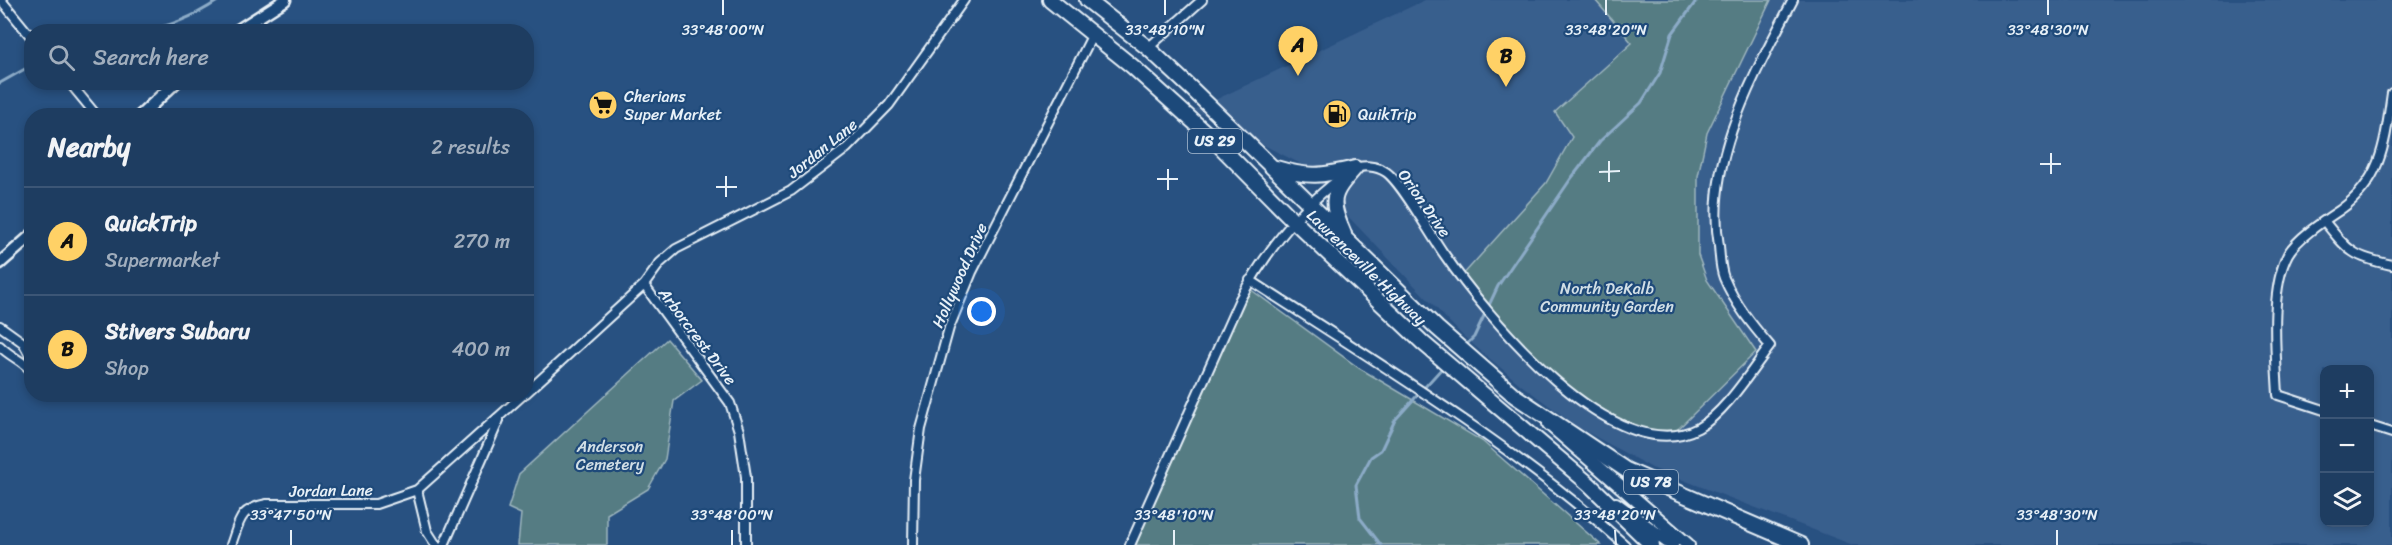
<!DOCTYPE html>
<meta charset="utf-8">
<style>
:root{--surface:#1e3d61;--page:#264467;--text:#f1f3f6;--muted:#a1aebd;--line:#3c5676;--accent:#ffd166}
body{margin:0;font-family:Sriracha,sans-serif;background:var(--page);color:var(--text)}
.controls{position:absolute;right:18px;bottom:18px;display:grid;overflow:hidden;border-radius:12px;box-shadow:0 3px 9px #0003}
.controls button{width:54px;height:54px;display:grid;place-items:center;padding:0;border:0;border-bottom:2px solid var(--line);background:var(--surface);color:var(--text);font:30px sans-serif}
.you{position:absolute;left:982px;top:312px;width:21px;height:21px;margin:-15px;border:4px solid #fff;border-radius:50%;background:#1a73e8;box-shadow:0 0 0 9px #1a73e833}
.badge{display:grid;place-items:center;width:39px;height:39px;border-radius:50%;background:var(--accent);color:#111;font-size:20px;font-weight:700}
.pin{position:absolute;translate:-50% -50px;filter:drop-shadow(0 2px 3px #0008)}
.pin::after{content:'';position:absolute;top:32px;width:21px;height:18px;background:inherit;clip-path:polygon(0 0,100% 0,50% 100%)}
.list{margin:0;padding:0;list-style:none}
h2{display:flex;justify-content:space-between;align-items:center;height:78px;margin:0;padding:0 24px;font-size:26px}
h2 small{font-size:20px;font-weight:400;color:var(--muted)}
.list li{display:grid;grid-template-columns:39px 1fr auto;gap:18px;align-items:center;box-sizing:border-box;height:108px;padding:0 24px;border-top:2px solid var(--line)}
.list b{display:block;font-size:22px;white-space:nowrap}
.list p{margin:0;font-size:20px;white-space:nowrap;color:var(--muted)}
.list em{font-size:20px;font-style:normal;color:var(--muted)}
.icon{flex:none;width:33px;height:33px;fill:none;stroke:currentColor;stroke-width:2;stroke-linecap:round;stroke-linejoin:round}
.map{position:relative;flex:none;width:2392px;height:545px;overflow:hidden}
.search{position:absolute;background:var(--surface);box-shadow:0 3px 9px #0003;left:24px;top:24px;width:510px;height:66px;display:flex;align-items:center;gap:15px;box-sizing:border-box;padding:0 21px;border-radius:24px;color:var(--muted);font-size:22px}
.panel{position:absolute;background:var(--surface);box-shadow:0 3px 9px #0003;left:24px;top:108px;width:510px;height:294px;border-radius:24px}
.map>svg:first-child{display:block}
.built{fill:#395e8d;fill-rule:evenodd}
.green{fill:#557c83;stroke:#9eb6be;stroke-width:1.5}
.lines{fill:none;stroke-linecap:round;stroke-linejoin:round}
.stream{stroke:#8cabc7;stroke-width:3}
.street-casing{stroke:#e8f1f8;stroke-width:12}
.secondary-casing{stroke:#e8f1f8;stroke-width:15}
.primary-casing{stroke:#e8f1f8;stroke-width:16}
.highway-casing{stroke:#e8f1f8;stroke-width:18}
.street{stroke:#1f4a7a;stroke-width:8}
.secondary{stroke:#1f4a7a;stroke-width:10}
.primary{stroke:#1f4a7a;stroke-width:12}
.highway{stroke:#1f4a7a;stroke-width:14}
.ticks{fill:none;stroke:#e8f1f8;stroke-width:2}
.labels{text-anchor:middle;stroke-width:4.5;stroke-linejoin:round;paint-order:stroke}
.shield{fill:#1f4a7a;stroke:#acbfd2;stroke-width:1.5}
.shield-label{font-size:15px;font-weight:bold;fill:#e8f1f8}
.poi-label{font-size:16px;fill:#e8f1f8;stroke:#1f4a7a;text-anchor:start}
.street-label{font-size:16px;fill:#e8f1f8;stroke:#1f4a7a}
.park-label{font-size:16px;fill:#d2dfe6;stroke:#1f4a7a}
.ticks-label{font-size:15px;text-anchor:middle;fill:#e8f1f8;stroke:#1f4a7a;stroke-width:4.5;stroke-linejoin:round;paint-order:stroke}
</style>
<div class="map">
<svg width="2392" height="545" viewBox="0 0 2392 545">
<rect width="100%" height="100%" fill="#285181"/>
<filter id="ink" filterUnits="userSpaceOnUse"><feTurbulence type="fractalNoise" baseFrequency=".0167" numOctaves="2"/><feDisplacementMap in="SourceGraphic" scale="12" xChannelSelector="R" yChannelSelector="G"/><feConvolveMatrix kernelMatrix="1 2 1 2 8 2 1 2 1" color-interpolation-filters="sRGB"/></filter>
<g filter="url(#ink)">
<!-- built -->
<path class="built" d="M1425,0H1595L1632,43L1555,112L1572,137L1546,183L1462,277L1492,314L1545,366L1756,352L1707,280L1698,255V176L1707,133L1771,0H2392V545H1853L1652,468L1578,427L1521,385L1463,336L1338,206L1309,168L1194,110ZM2324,370H2370V522H2324Z"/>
<!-- green -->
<path class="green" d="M1595,0H1771L1707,133L1698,176V255L1707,280L1756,352L1677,430L1643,431L1590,403L1545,366L1492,314L1461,277L1546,183L1572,137L1555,112L1632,43Z
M1250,289L1359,368L1482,441L1601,545H1132L1139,515Z
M667,339L702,380L674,401L665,459L648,489L607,514V545H518L521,514L508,508L519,474Z"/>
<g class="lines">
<!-- stream -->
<path class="stream" d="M137,32C169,27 192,18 219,0
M0,83L32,65
M1465,346L1474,337L1498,286L1570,180L1600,141L1641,103L1660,73L1672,34L1697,0
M1381,545L1360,518L1356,485L1371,457L1381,450L1395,420L1443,367"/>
<!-- street casing -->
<g class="street-casing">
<path id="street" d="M1,0L32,38
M1148,48L1202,0
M69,82L97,116
M1352,170C1362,164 1377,166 1386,172C1402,183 1431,236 1444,254C1485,314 1614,472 1698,428C1725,413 1751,371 1770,346C1752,325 1735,304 1724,278C1720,268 1720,256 1719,246C1704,160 1755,74 1793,0
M2324,221C2349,252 2353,257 2392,265
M1250,280C1379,364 1510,442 1625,545
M644,285L730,403L739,431L746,477V545
M0,326L32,349
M24,344L32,359
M0,346C10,357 23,360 32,372
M526,393L644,285L660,263L676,249L791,191L847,148L889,105L964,0
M2324,410L2278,395C2276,355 2269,290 2288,254C2297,238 2325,220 2340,210C2383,179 2385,141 2392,93
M2370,426L2392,433
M417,490L427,531L436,545
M231,545C240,520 239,509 267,504H376L417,490L524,394
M444,545L499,420
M913,545L914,480L921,429L949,328L972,272L1093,34
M1130,545L1240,299C1266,252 1298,209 1342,177"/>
</g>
<!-- secondary casing -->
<g class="secondary-casing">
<path id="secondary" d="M235,32L285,0
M140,116L176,82
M0,263L32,235"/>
</g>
<!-- primary casing -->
<g class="primary-casing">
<path id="primary" d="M1549,424L1688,545
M1616,504L1672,545"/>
</g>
<!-- highway casing -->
<g class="highway-casing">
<path id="highway" d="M1050,0L1132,66L1215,141L1294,221L1423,343L1589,484L1652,545
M1087,0L1148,48L1193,90L1437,328L1515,396L1626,470L1801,545
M1276,168C1309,178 1322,176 1355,168
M1344,234C1329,200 1331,195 1355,168"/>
</g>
<!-- street -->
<use href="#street" class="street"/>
<!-- secondary -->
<use href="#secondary" class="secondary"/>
<!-- primary -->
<use href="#primary" class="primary"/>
<!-- highway -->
<use href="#highway" class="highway"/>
</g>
</g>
<!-- ticks -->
<path class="ticks" d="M723,0V15M1165,0V15M1606,0V15M2048,0V15M2051,153V174M1609,161V182M2040,164H2061M1168,169V190M1599,172L1620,171M726,176V197M1157,179H1178M716,187H737M291,530V545M732,530V545M1174,530V545M1615,530L1616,545M2057,530V545"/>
<!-- icons -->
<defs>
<g id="supermarket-disc" transform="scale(1.5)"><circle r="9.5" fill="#ffd166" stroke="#1f4a7a"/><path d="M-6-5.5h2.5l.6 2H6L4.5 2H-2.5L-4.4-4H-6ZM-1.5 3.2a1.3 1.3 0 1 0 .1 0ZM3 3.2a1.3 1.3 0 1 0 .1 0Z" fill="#111"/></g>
<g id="fuel-disc" transform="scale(1.5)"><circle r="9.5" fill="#ffd166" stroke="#1f4a7a"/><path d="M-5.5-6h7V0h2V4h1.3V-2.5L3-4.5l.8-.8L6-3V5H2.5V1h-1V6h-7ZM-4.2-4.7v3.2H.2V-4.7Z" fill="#111"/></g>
</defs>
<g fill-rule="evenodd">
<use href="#supermarket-disc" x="603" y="105"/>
<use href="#fuel-disc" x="1337" y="114"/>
</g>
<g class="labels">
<!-- shield labels -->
<g class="shield">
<rect x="1188" y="129" width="54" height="24" rx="4.5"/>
<rect x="1624" y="470" width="54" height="24" rx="4.5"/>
</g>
<g class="shield-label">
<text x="1215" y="146">US 29</text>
<text x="1651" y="487">US 78</text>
</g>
<!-- poi labels -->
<g class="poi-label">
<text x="624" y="102">Cherians<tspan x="624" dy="18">Super Market</tspan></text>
<text x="1358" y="120">QuikTrip</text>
</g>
<!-- street labels -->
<g class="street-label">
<text transform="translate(822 148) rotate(-39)" y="6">Jordan Lane</text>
<text transform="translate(1425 203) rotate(55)" y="6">Orion Drive</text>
<text transform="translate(1367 267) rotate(44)" y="6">Lawrenceville Highway</text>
<text transform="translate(959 275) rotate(-66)" y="6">Hollywood Drive</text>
<text transform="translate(698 336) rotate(53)" y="6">Arborcrest Drive</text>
<text transform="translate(331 490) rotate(-1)" y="6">Jordan Lane</text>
</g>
<!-- park labels -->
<g class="park-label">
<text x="1607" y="294">North DeKalb<tspan x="1607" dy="18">Community Garden</tspan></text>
<text x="610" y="452">Anderson<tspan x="610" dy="18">Cemetery</tspan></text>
</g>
</g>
<g class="ticks-label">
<text x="723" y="35">33°48'00"N</text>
<text x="1165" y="35">33°48'10"N</text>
<text x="1606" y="35">33°48'20"N</text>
<text x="2048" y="35">33°48'30"N</text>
<text x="291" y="520">33°47'50"N</text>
<text x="732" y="520">33°48'00"N</text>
<text x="1174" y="520">33°48'10"N</text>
<text x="1615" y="520">33°48'20"N</text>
<text x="2057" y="520">33°48'30"N</text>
</g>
</svg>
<div class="controls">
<button>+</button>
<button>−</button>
<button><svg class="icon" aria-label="layers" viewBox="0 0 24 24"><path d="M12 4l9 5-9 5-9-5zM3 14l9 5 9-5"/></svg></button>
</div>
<div class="you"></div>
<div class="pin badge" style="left:1298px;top:76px">A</div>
<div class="pin badge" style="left:1506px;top:87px">B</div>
<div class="search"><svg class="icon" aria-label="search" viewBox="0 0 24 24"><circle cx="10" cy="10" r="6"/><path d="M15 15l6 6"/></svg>Search here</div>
<section class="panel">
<h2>Nearby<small>2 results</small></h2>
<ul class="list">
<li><span class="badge">A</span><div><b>QuickTrip</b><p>Supermarket</p></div><em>270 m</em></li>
<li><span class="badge">B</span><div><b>Stivers Subaru</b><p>Shop</p></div><em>400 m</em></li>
</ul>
</section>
</div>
